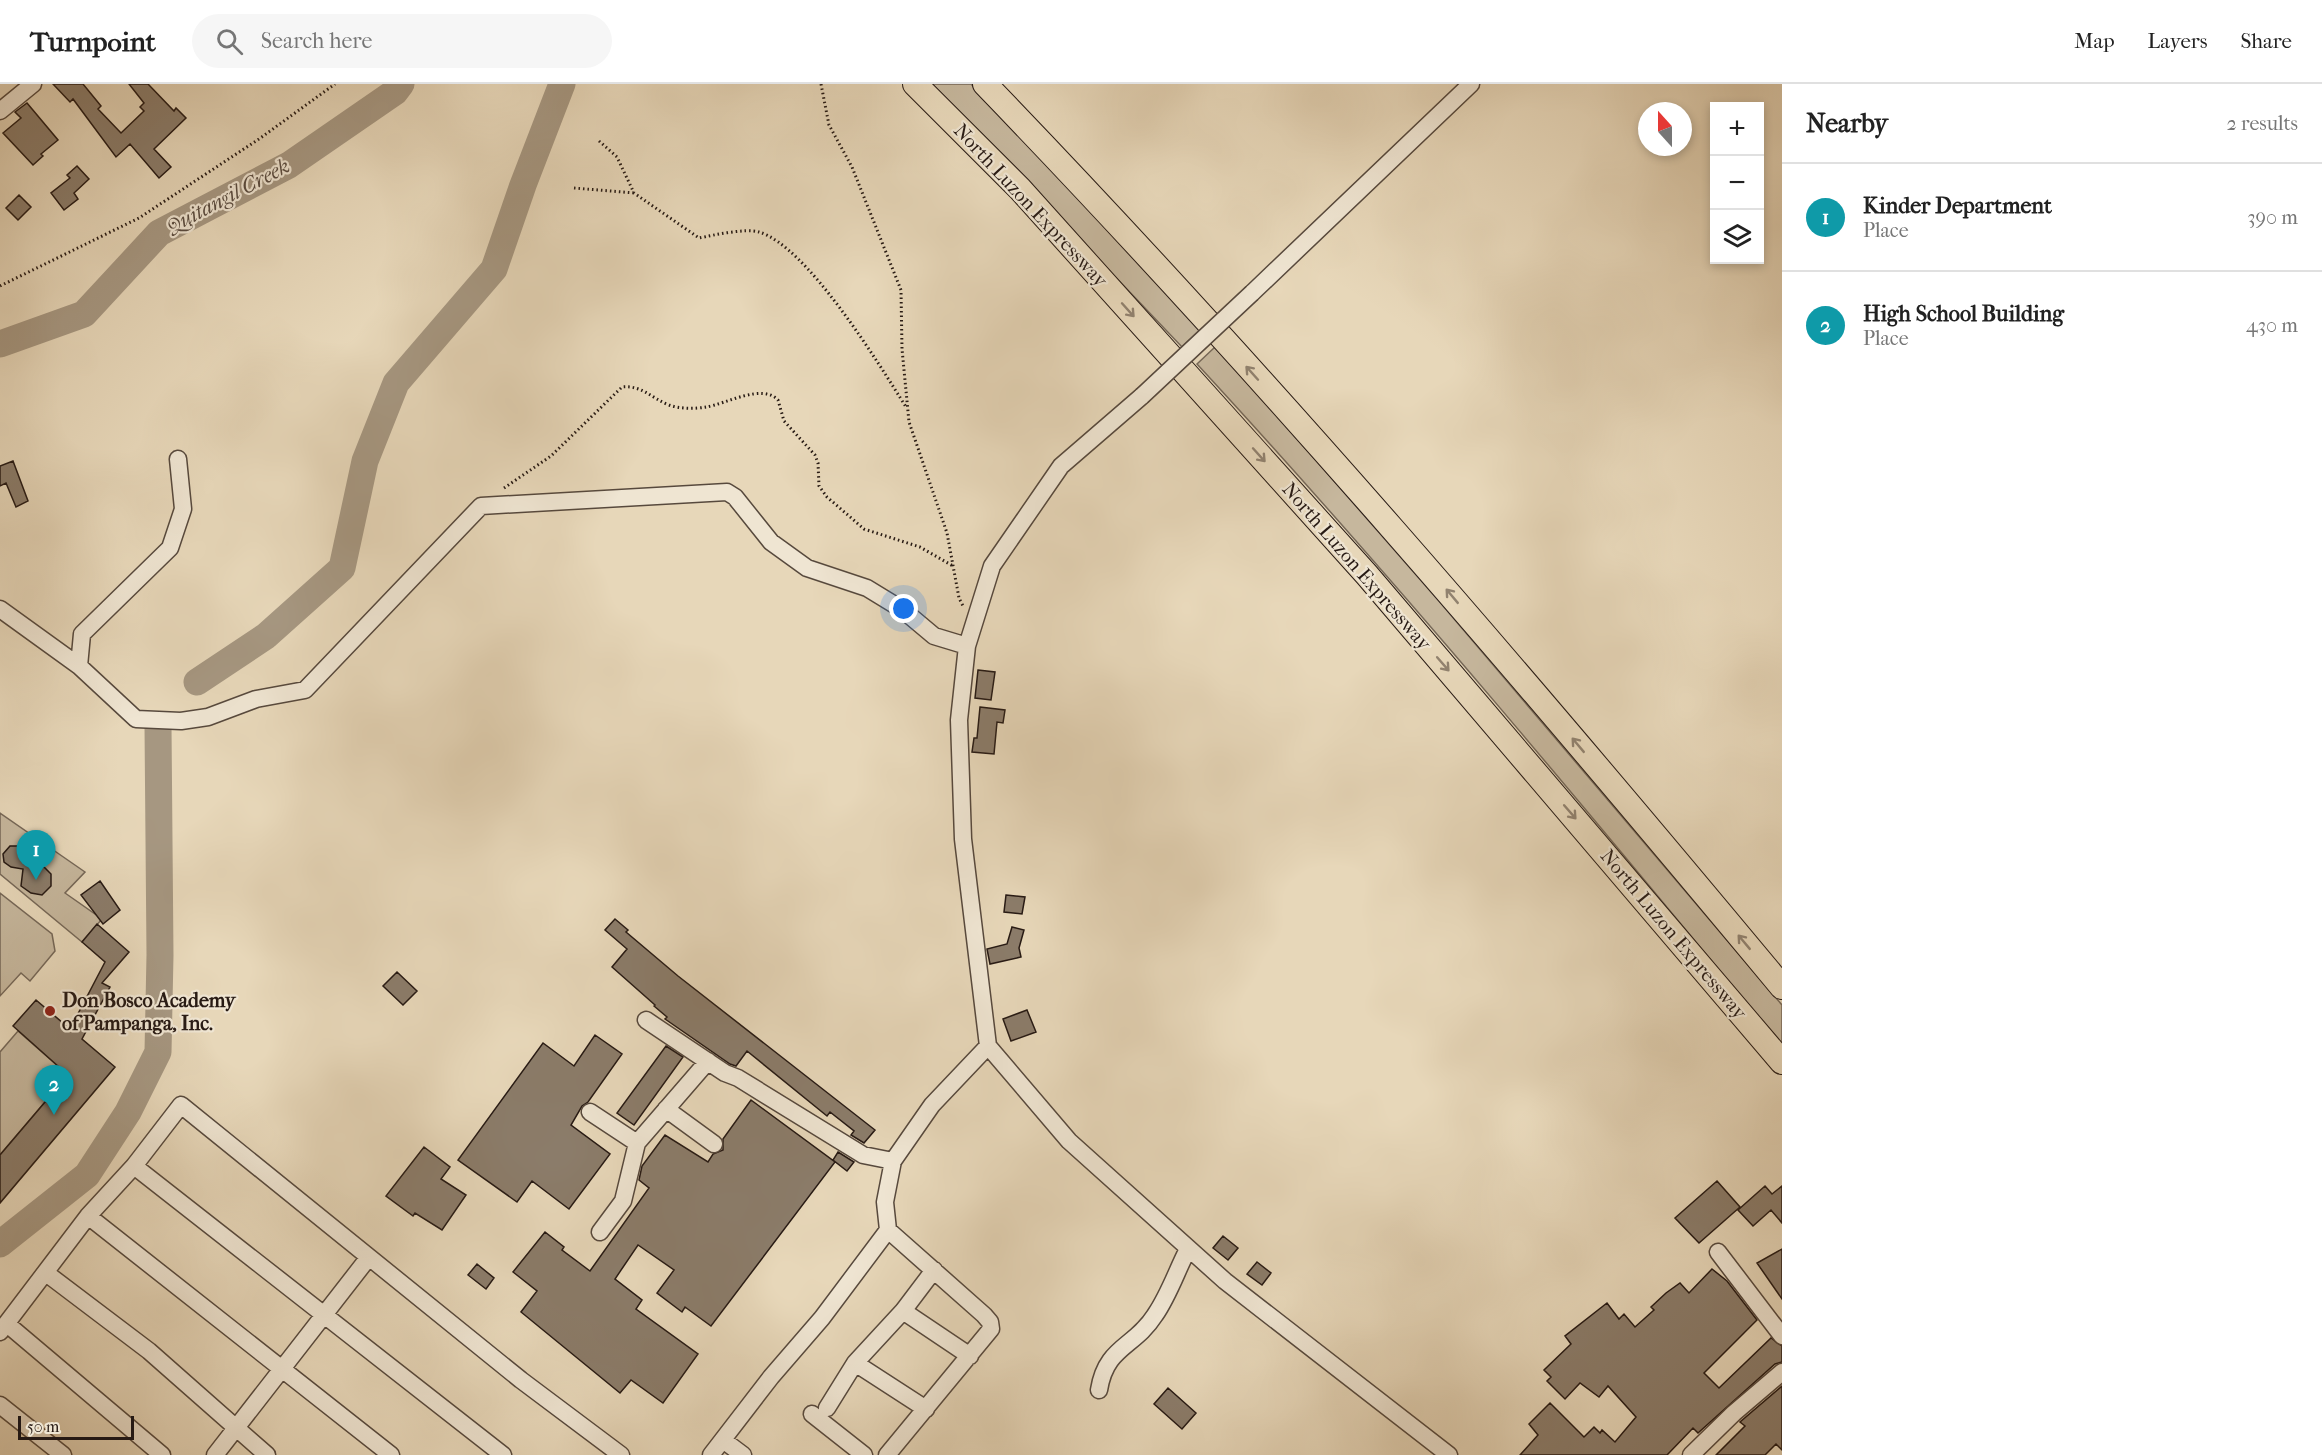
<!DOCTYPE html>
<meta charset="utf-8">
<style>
:root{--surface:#fff;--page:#f6f6f6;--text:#222;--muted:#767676;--line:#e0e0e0;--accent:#111827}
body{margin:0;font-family:"IM FELL French Canon",serif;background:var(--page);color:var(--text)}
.controls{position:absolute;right:18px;top:18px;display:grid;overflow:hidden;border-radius:0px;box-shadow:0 3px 9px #0003}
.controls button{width:54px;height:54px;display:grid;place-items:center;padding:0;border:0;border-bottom:2px solid var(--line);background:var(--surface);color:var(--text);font:30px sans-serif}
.compass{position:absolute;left:1638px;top:18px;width:54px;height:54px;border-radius:50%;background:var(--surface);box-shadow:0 3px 9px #0003;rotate:339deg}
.scale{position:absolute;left:18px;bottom:15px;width:116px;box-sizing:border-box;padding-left:6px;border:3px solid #271a14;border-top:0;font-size:16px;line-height:21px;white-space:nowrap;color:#271a14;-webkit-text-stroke:4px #efe5d2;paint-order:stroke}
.you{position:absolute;left:904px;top:525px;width:21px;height:21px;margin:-15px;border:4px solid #fff;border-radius:50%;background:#1a73e8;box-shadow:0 0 0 9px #1a73e833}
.badge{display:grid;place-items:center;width:39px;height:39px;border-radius:50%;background:var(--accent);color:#fff;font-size:20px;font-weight:700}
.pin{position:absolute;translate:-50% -50px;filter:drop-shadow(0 2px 3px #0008)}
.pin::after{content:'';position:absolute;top:32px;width:21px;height:18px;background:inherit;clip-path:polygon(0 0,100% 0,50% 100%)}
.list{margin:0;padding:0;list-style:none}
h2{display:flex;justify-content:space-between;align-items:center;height:78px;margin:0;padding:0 24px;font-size:26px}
h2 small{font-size:20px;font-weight:400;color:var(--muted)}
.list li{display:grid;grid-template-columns:39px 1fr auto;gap:18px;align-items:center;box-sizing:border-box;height:108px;padding:0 24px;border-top:2px solid var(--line)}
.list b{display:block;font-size:22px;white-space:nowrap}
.list p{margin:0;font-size:20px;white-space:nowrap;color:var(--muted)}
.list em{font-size:20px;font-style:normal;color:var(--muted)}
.icon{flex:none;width:33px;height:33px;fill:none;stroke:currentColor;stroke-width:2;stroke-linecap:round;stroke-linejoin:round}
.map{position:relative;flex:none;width:1782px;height:1371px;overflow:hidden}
header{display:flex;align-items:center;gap:36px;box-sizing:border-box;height:84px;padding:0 30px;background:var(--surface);border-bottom:2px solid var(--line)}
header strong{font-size:28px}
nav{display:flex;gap:33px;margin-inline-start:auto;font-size:21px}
.search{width:420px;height:54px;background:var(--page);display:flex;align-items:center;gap:15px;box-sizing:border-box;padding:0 21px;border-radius:33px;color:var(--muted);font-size:22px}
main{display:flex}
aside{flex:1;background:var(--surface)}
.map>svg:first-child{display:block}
.green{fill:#c6b79d;stroke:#766858;stroke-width:1.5}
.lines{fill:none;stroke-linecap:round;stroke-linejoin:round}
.river{stroke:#a69781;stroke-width:27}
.building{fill:#8b7c6a;stroke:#271a14;stroke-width:1.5}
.minor-casing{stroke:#57493d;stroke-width:19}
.highway-casing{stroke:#271a14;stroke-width:26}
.path{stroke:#271a14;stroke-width:3;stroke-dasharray:1.5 3;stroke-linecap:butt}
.minor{stroke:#efe5d2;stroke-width:16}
.highway{stroke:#e7d7b9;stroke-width:24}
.minor-bridge-casing{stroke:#57493d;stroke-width:19;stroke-linecap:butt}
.minor-bridge{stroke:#efe5d2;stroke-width:16}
.oneway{stroke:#91826f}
.poi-dot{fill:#8f2418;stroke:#efe5d2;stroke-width:2}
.labels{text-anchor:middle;stroke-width:4.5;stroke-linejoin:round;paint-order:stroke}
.street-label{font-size:20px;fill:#271a14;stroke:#efe5d2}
.poi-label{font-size:20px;font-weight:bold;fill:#271a14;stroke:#efe5d2;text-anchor:start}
.water-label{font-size:21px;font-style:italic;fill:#5a4c40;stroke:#efe5d2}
</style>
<header>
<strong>Turnpoint</strong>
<div class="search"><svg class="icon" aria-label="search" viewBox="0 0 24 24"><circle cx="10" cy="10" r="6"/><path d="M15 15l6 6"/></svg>Search here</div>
<nav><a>Map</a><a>Layers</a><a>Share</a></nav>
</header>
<main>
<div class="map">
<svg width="1782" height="1371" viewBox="0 0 1782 1371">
<rect width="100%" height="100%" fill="#e7d7b9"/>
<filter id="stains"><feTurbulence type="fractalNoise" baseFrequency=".00333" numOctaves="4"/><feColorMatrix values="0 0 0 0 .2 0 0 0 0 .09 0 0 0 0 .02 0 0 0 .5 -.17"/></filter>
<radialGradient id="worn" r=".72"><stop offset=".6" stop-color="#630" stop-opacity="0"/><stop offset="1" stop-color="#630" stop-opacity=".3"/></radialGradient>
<!-- green -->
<path class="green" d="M932,0H971L1201,245L1182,263Z
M1216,262L1438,516L1782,921V962C1591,731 1400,500 1197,280Z
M0,729L85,788L65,809L102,835L82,858L0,790Z
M0,809L52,850L55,867L30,897L21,889L0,912Z
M18,947L68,991L0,1071V968Z"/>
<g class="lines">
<!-- river -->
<path class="river" d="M0,260L84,230L159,149L289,81L395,8L401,0
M197,598L266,552L342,484L365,377L396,299L494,185L523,101L562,0
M0,1160L87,1091L128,1028L158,968L160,871L158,642"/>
</g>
<!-- building -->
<path class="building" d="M53,0H83L101,22L98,25L121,49L144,27L140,23L144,19L129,0H148L174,27L176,24L186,34L154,65L171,83L159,94L130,60L116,73L73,15L70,18Z
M27,19L58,56L41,70L43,72L33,81L3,49L21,34L15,28Z
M77,82L89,95L74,109L78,115L64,126L51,109L70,94L67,91Z
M19,111L31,123L18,136L6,124Z
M13,377L28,417L16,423L6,399L0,402V382Z
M978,586L995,588L991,616L975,614Z
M980,623L1005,626L1003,639L997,638L994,670L972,668L974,654H977Z
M10,762H19L26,768L28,781L44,783L51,790V802L42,811L31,809L21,802L23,785L11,783L4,778L3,770Z
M100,797L120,826L103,840L81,811Z
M1006,811L1025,813L1022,830L1004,828Z
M615,835L628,846L626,848L678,892L875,1046L864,1059L851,1051L854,1047L830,1028L827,1032L747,967L736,982L730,980L665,935L667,933L654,922L655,921L612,883L627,865L605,846Z
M97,840L129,868L102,899L110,903L82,955L115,983L0,1119V1071L68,991L13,942L36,916L70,945L105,878L82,858Z
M1012,843L1024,846L1019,864L1021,873L990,880L987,865L1007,860Z
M397,888L417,907L403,921L383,902Z
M1027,926L1036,948L1011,957L1003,935Z
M595,951L622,970L588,1018L582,1022L571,1041L610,1070L569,1125L532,1097L517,1118L458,1076L543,959L574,982Z
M666,962L683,973L634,1041L617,1029Z
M751,1016L835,1078L711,1242L685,1223L682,1228L657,1209L674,1186L638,1161L615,1195L642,1216L636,1225L698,1270L663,1319L631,1296L620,1309L521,1228L537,1207L513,1188L545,1148L564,1163L562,1166L590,1187L649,1104L639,1096L642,1082L665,1051L708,1078L713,1070L723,1066V1055Z
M424,1063L450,1083L441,1095L466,1111L442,1146L415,1129L413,1132L386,1112Z
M838,1068L854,1078L847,1087L833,1076Z
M1717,1097L1740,1123L1699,1159L1675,1134Z
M1765,1102L1772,1110L1782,1102V1139L1771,1126L1753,1142L1738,1126Z
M1223,1152L1238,1164L1228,1176L1213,1164Z
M1782,1165V1215L1757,1179Z
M1257,1178L1271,1189L1262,1201L1247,1190Z
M477,1180L494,1194L486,1205L468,1191Z
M1712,1185L1727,1197L1757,1236L1704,1289L1719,1304L1771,1254L1782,1262V1278L1775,1280L1698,1349L1693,1344L1667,1371H1520L1538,1351L1529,1340L1550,1319L1584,1353L1594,1343L1600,1349L1602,1346L1615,1358L1636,1333L1608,1302L1599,1313L1580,1299L1565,1315L1547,1297L1551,1293L1544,1286L1571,1260L1565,1252L1607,1219L1619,1235L1624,1230L1635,1243L1654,1226L1651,1223L1666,1209L1680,1199L1689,1209Z
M1782,1302V1366L1776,1360L1765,1371H1716L1745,1342L1740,1338Z
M1168,1304L1196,1329L1182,1345L1154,1320Z"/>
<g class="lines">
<!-- minor casing -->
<g class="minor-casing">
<path id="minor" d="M0,27L33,0
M1252,209L1471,0
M1142,312L1061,382L992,482L967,562L959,636L963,755L988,962L1069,1057L1225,1197L1449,1371
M0,525L79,582L136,635L181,637L208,633L256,615L305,606L481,422L727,408L735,413L771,458L807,484L867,504L903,526L934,552L967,562
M79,582L82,550L170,464L183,425L178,375
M646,936L725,989L738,994L863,1071L893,1077
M666,1025L714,1060
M590,1028L637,1059
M134,1082L503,1371
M88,1132L391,1371
M600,1148L623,1117L637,1059L708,977
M1718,1168L1782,1252
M46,1189L149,1267L267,1371
M903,1227L970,1272
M7,1240L162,1371
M0,1248L88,1132L134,1082L181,1021L521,1296L621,1371
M855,1279L926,1325
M1099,1306C1106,1262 1134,1264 1155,1231C1169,1211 1177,1186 1188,1165
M0,1321L63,1371
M827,1324L855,1279L903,1227L934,1186
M812,1330L864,1371
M723,1356L743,1371
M215,1371L369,1173
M711,1371L771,1293L822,1234L888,1146L885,1118L893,1077L932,1021L988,962
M887,1371L991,1245L990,1238L984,1231L888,1146
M1691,1371L1734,1329L1782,1288"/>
</g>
<!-- highway casing -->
<g class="highway-casing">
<path id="highway" d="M915,0L1020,105L1367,491L1782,978
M985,0C1264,289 1525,594 1782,903"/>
</g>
<!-- path -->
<path class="path" d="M821,0L829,41L852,83L901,206L902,265L909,338L947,449L959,514L963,522
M599,57L617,73L634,109L699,154C714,151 745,144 759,148C807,162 879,280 906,323
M574,104L634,109
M0,202L139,134L259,55L335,0
M504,404L551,372L622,303C642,301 651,314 669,321C680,325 695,325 706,323C726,320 762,299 778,316L784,337L815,371L818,379L819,402L827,413L864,445L920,463L953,482"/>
<!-- minor -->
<use href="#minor" class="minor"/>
<!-- highway -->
<use href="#highway" class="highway"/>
<!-- minor-bridge casing -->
<g class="minor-bridge-casing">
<path id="minor-bridge" d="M1142,312L1252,209"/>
</g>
<!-- minor-bridge -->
<use href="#minor-bridge" class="minor-bridge"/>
</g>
<!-- one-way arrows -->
<defs><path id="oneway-shaft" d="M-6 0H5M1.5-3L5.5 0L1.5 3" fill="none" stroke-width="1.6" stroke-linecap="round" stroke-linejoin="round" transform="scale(1.5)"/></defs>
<g class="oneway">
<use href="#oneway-shaft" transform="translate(1128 226) rotate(48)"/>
<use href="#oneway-shaft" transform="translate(1252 289) rotate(-132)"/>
<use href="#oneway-shaft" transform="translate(1259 371) rotate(48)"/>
<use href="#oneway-shaft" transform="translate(1452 512) rotate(-130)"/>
<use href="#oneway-shaft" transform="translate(1443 580) rotate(49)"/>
<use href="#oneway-shaft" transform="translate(1578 661) rotate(-130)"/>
<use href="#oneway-shaft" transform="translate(1570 728) rotate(49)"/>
<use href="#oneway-shaft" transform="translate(1744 858) rotate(-130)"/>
</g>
<!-- markers -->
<circle class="poi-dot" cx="50" cy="927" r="6"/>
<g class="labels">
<!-- street labels -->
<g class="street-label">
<text transform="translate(1031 121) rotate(47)" y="7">North Luzon Expressway</text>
<text transform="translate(1357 482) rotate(49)" y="7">North Luzon Expressway</text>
<text transform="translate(1674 850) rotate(50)" y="7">North Luzon Expressway</text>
</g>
<!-- poi labels -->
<g class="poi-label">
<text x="62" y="923">Don Bosco Academy<tspan x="62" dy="23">of Pampanga, Inc.</tspan></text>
</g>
<!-- water labels -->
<g class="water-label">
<text transform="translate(228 112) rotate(-28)" y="7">Quitangil Creek</text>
</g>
</g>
<rect width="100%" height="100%" filter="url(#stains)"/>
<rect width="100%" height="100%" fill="url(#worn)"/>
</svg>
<div class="controls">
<button>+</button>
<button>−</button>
<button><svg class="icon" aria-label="layers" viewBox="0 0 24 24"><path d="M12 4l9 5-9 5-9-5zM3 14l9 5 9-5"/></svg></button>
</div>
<svg class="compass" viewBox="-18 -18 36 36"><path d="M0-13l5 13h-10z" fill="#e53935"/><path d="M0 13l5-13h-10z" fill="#767676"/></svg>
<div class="scale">50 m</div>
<div class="you"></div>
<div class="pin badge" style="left:36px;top:796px;background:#0f9aa8">1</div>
<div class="pin badge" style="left:54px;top:1031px;background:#0f9aa8">2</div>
</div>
<aside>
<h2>Nearby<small>2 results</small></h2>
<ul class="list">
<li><span class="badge" style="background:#0f9aa8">1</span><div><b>Kinder Department</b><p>Place</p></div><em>390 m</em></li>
<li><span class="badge" style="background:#0f9aa8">2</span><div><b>High School Building</b><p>Place</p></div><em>430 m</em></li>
</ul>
</aside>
</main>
